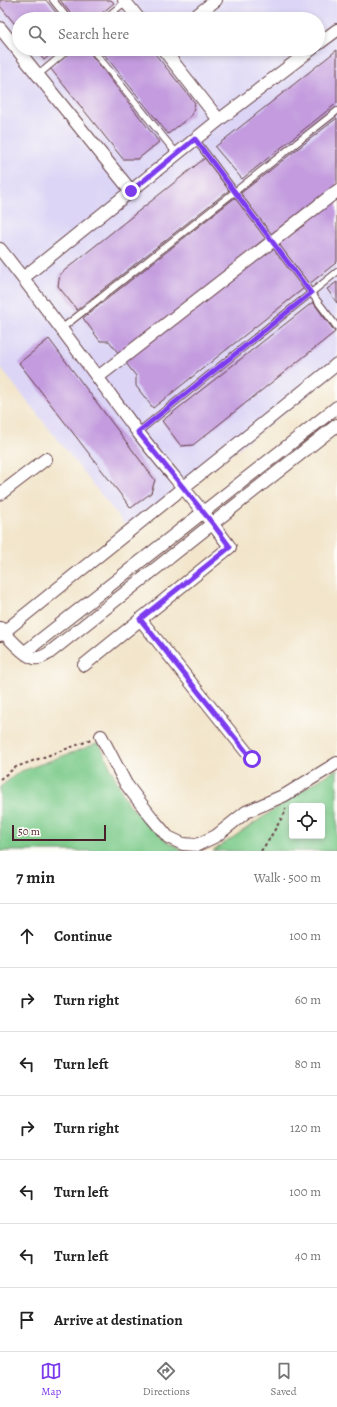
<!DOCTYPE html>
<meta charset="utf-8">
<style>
:root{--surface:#fff;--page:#f6f6f6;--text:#222;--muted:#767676;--line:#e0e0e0;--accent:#7c3aed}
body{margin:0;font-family:Alegreya,serif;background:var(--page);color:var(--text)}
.controls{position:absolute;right:12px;bottom:12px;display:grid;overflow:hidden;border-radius:4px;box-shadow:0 2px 6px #0003}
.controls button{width:36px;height:36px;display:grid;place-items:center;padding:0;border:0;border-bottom:1px solid var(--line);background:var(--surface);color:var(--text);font:20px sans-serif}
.scale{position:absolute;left:12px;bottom:10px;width:94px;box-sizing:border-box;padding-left:4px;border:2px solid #4a1f2b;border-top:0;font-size:11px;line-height:14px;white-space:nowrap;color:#4a1f2b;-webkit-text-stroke:3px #fdfcf7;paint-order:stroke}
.stop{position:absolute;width:12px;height:12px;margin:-9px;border:3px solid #7c3aed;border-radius:50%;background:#fff}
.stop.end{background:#7c3aed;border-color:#fff;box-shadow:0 1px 4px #0008}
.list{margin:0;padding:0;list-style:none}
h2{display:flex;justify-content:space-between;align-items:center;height:52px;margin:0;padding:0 16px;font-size:17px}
h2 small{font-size:13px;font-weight:400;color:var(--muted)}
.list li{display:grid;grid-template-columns:26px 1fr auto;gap:12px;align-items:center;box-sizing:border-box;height:64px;padding:0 16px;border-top:1px solid var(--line)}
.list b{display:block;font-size:15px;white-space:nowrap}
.list em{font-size:13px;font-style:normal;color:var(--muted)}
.icon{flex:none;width:22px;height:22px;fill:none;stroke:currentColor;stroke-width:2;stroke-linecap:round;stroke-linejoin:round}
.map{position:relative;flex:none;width:337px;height:851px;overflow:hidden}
.search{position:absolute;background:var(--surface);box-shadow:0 2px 6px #0003;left:12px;right:12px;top:12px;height:44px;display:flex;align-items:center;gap:10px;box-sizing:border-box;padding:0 14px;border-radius:22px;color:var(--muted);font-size:15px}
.sheet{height:500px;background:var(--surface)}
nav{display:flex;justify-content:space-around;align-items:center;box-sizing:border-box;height:56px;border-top:1px solid var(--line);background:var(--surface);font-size:11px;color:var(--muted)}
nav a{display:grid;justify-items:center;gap:2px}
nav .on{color:var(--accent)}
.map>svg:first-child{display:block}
.built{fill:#dcd5f6;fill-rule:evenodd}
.green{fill:#7dcb8b;stroke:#64755b;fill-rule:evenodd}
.building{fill:#c39bde}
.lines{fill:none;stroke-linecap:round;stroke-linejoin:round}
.service-casing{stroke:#633d43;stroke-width:8}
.minor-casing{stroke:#633d43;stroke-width:14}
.path{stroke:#633d43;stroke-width:2;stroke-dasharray:3 3;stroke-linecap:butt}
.service{stroke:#fff;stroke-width:6}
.minor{stroke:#fff;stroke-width:12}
.route{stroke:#7c3aed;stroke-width:5}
</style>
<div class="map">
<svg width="337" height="851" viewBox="0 0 337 851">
<rect width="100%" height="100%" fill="#fdfcf7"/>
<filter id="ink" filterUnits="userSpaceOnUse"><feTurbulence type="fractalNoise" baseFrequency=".025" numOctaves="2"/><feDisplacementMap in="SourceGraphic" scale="8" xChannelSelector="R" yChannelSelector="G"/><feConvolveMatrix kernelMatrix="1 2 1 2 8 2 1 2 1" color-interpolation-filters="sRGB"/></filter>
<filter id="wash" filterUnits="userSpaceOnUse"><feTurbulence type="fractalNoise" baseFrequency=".012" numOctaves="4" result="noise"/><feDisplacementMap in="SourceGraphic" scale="16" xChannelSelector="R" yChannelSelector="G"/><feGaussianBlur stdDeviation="0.9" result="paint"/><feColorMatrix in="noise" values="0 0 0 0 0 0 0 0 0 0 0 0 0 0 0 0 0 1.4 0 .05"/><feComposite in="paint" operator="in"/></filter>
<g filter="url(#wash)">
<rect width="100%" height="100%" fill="#f2e5cb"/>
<!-- built -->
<path class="built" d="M0,0H337V373L130,531L0,367ZM19,19H318V49H19Z"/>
<!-- green -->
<path class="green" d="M99,743L127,803L165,840L184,851H0V787L19,772Z
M337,769V851H213L311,785ZM292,806H322V836H292Z"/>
<g id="blocks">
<!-- building -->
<path class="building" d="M0,0H46L61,19H19V29L0,6Z
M60,0H111L114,3L95,19H75Z
M121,12L127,19H113Z
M35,49H57L44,60Z
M73,49H87L159,142L138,159H123L50,68Z
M100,49H151L195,103L192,115L168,134Z
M337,50V103L242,179L215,147Z
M337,118V262L153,408L136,386V376L109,341H100L83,318L232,200Z
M205,158L229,190L77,310L58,286L60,274Z
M337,282V303L327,289Z
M313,302L335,332L193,445L181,446L162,421Z
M49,339L155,480L151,493L131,508L19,363Z"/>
</g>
</g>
<g filter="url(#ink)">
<use href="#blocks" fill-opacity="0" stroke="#633d43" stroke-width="1"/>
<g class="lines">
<!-- service casing -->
<g class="service-casing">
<path id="service" d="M53,0L68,19
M104,19L125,2
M92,49L177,154
M38,75L69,49
M195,139L337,327
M61,329L337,111
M138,432L337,272"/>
</g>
<!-- minor casing -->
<g class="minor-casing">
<path id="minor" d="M124,0L139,19
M192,19L216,0
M0,28L131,191
M318,44L337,30
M163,49L219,120
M0,249C47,308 92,370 137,431C167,470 201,507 230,547L84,665
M23,278L219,120L312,49
M98,377L337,191
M0,494L46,459
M140,619L252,759
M0,628C6,635 25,656 34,658C40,659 44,656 49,653L337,425
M0,635L337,364
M25,652L337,407
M101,736L126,784L152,818L168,837L183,844L197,845L216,836L246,812L285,795L337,763"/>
</g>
<!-- path -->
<path class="path" d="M0,779L16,767L91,740
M261,851L268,841L286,811L285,809"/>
<!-- service -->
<use href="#service" class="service"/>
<!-- minor -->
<use href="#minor" class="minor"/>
</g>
</g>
<g class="lines" filter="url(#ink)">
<!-- route -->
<path class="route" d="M131,191L195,139L311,293L138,432L213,524L230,547L140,619L252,759"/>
</g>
</svg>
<div class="controls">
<button><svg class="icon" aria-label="locate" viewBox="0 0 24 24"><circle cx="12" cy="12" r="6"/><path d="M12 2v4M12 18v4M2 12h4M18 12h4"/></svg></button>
</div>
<div class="scale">50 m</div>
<div class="stop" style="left:252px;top:759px"></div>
<div class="stop end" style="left:131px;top:191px"></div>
<div class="search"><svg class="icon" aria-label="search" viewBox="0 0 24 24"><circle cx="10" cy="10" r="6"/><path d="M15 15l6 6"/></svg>Search here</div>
</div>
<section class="sheet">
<h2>7 min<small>Walk · 500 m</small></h2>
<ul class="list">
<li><svg class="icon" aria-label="ahead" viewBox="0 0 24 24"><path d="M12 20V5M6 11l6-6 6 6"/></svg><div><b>Continue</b></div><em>100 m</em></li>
<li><svg class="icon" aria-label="right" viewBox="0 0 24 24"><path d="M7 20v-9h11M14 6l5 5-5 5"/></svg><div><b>Turn right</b></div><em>60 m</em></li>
<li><svg class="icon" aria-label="left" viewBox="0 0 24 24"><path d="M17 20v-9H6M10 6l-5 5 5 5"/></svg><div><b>Turn left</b></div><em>80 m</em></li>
<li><svg class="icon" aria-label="right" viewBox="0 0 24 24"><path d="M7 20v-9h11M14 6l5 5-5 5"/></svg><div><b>Turn right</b></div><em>120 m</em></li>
<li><svg class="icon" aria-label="left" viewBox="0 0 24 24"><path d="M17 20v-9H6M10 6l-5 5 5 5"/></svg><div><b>Turn left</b></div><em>100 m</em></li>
<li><svg class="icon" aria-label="left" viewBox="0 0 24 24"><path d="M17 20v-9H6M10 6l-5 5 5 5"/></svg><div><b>Turn left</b></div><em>40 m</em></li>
<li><svg class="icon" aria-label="arrive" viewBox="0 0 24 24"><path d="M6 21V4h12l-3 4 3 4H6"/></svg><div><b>Arrive at destination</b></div></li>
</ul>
</section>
<nav>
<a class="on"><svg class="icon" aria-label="map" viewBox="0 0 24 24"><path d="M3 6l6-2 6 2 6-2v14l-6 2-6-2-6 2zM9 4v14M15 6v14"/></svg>Map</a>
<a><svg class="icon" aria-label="directions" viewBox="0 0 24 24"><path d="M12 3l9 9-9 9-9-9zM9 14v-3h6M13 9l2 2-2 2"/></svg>Directions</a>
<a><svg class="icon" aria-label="saved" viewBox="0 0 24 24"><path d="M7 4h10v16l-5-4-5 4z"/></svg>Saved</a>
</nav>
